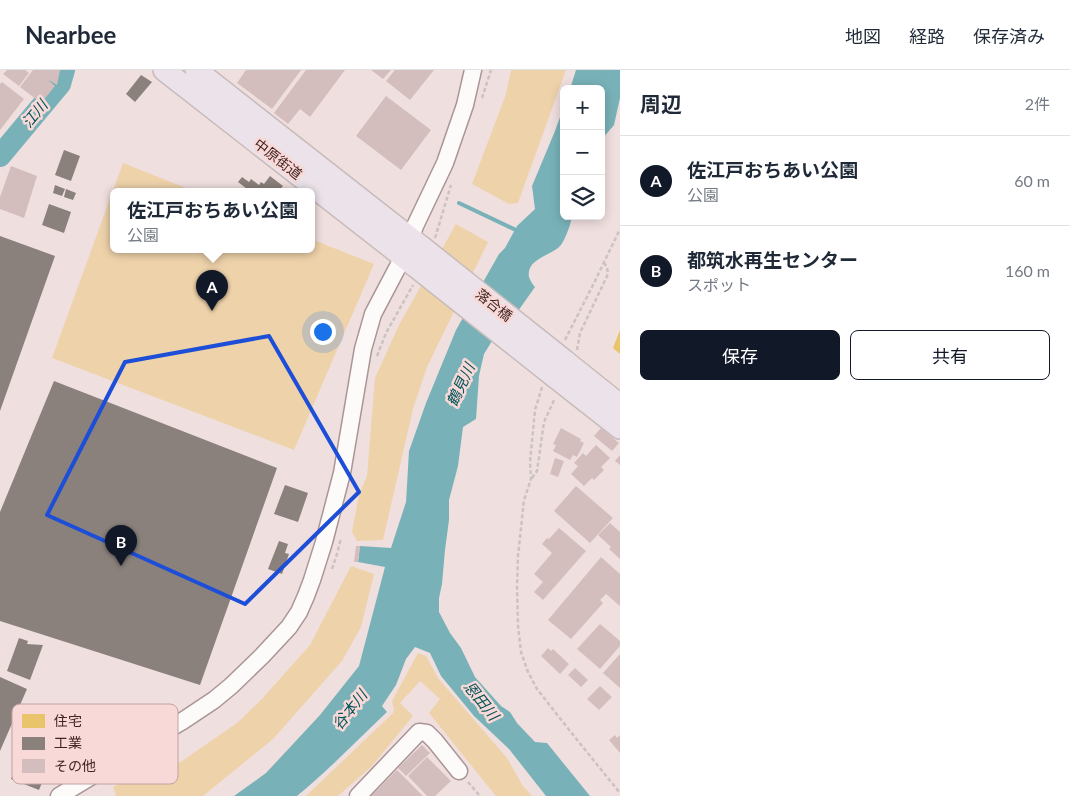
<!DOCTYPE html>
<html lang="ja">
<meta charset="utf-8">
<style>
:root{--surface:#fff;--page:#f2f2f3;--text:#1f2937;--muted:#747a83;--line:#e0e1e3;--accent:#111827}
body{margin:0;font-family:Lato,"Noto Sans JP",sans-serif;background:var(--page);color:var(--text)}
.controls{position:absolute;right:15px;top:15px;display:grid;overflow:hidden;border-radius:8px;box-shadow:0 2px 12px #0003}
.controls button{width:45px;height:45px;display:grid;place-items:center;padding:0;border:0;border-bottom:1px solid var(--line);background:var(--surface);color:var(--text);font:25px sans-serif}
.you{position:absolute;left:322px;top:261px;width:18px;height:18px;margin:-12px;border:4px solid #fff;border-radius:50%;background:#1a73e8;box-shadow:0 0 0 8px #1a73e833}
.badge{display:grid;place-items:center;width:32px;height:32px;border-radius:50%;background:var(--accent);color:#fff;font-size:16px;font-weight:700}
.pin{position:absolute;translate:-50% -41px;filter:drop-shadow(0 1px 2px #0008)}
.pin::after{content:'';position:absolute;top:26px;width:18px;height:15px;background:inherit;clip-path:polygon(0 0,100% 0,50% 100%)}
.popup{position:absolute;left:110px;top:118px;width:205px;height:65px;box-sizing:border-box;display:grid;place-content:center;border-radius:8px;background:var(--surface);filter:drop-shadow(0 1px 4px #0005);font-size:16px;white-space:nowrap;color:var(--muted)}
.popup b{font-size:19px;color:var(--text)}
.popup::after{content:'';position:absolute;left:50%;top:100%;margin-left:-10px;border:10px solid transparent;border-top-color:var(--surface)}
.list{margin:0;padding:0;list-style:none}
h2{display:flex;justify-content:space-between;align-items:center;height:65px;margin:0;padding:0 20px;font-size:21px}
h2 small{font-size:16px;font-weight:400;color:var(--muted)}
.list li{display:grid;grid-template-columns:32px 1fr auto;gap:15px;align-items:center;box-sizing:border-box;height:90px;padding:0 20px;border-top:1px solid var(--line)}
.list b{display:block;font-size:19px;white-space:nowrap}
.list p{margin:0;font-size:16px;white-space:nowrap;color:var(--muted)}
.list em{font-size:16px;font-style:normal;color:var(--muted)}
.actions{display:flex;gap:10px;padding:15px 20px}
.actions a{flex:1;padding:11px 0;border:1px solid var(--accent);border-radius:8px;text-align:center;font-size:18px;color:var(--accent)}
.actions .main{background:var(--accent);color:#fff}
.icon{flex:none;width:28px;height:28px;fill:none;stroke:currentColor;stroke-width:2;stroke-linecap:round;stroke-linejoin:round}
.map{position:relative;flex:none;width:620px;height:726px;overflow:hidden}
header{display:flex;align-items:center;gap:30px;box-sizing:border-box;height:70px;padding:0 25px;background:var(--surface);border-bottom:1px solid var(--line)}
header strong{font-size:24px}
nav{display:flex;gap:28px;margin-inline-start:auto;font-size:18px}
main{display:flex}
aside{flex:1;background:var(--surface)}
.map>svg:first-child{display:block}
.green{fill:#eed2aa}
.water{fill:#78b2b8}
.homes{fill:#e9c46a}
.industry{fill:#8a817c}
.lines{fill:none;stroke-linecap:round;stroke-linejoin:round}
.stream{stroke:#78b2b8;stroke-width:4}
.river{stroke:#78b2b8;stroke-width:22}
.building{fill:#d3bebd}
.minor-casing{stroke:#aa9595;stroke-width:19}
.major-casing{stroke:#c8bbbb;stroke-width:24}
.path{stroke:#cbc2c1;stroke-width:2.5;stroke-dasharray:4 2.5;stroke-linecap:butt}
.minor{stroke:#fdfafa;stroke-width:16}
.major{stroke:#ebe3e9;stroke-width:21}
.major-bridge-casing{stroke:#c8bbbb;stroke-width:24;stroke-linecap:butt}
.major-bridge{stroke:#ebe3e9;stroke-width:21}
.marked{fill:none;stroke:#1d4ed8;stroke-width:4;stroke-linejoin:round}
.labels{text-anchor:middle;stroke-width:5;stroke-linejoin:round;paint-order:stroke}
.street-label{font-size:14px;fill:#402322;stroke:#f8d9d7}
.water-label{font-size:15px;font-style:italic;fill:#00545a;stroke:#f8d9d7}
.key{fill:#f8d9d7;stroke:#c1a2a1;stroke-width:1}
.key-label{font-size:14px;fill:#402322}
</style>
<header>
<strong>Nearbee</strong>
<nav><a>地図</a><a>経路</a><a>保存済み</a></nav>
</header>
<main>
<div class="map">
<svg width="620" height="726" viewBox="0 0 620 726">
<rect width="100%" height="100%" fill="#f0dfdf"/>
<!-- green -->
<path class="green" d="M511,0H566L518,133L509,134L472,114L506,24Z
M123,93L196,122H113V180H311V169L374,194L294,380L52,288Z
M456,154L488,172L427,297L413,339L383,470L357,471L352,462L359,424L367,406L375,308L399,255Z
M351,496L374,504L361,557L342,591L273,669L203,726H116L113,717L140,702L145,711L182,691L237,653L261,630L310,575Z
M418,583L426,586L438,608L507,688L523,716L532,726H496L429,643L440,629L420,611L400,633L413,646L372,696L338,726H306L393,643L394,639L392,631Z"/>
<!-- water -->
<path class="water" d="M576,0H620V28L614,55L602,69L601,72V19H570Z
M564,36V146H572C571,154 564,174 558,178C548,186 526,190 529,207C530,210 533,215 535,217L506,258L492,271L484,284L479,306L476,349L463,357L458,396L449,430V450L445,480L442,514L439,528V542L450,563L461,578L475,607L501,636L510,642L517,653L535,672L547,673L590,726H546L509,679L474,646L441,606L430,583L415,577L406,589L396,615L382,636L387,642C357,670 329,700 297,726H234L266,703L320,645L359,596L385,497L358,492L360,476L391,478L406,432L409,381L426,333L456,260L499,184L505,178L517,156L535,139L532,116L555,61Z"/>
<!-- homes -->
<path class="homes" d="M620,260V284L613,278Z"/>
<!-- industry -->
<path class="industry" d="M141,5L152,12L135,32L126,24Z
M64,80L80,86L71,111L55,105Z
M270,106L283,116L278,122H260L255,119L251,122L238,112L242,107L249,112L251,109L259,115L261,112L264,114Z
M55,115L65,119L62,126L53,123Z
M66,119L76,123L73,130L64,127Z
M49,134L71,142L64,163L42,155Z
M0,166L55,186L0,341Z
M54,311L277,398L200,615L0,551V442Z
M285,415L308,423L298,452L274,444Z
M279,471L288,474L285,483L289,484L282,504L268,499Z
M19,568L28,571L27,574L43,575L30,610L7,601Z
M0,607L27,619L0,681Z
M22,682L50,693L39,720L11,709Z"/>
<g class="lines">
<!-- stream -->
<path class="stream" d="M459,133L518,161"/>
<!-- river -->
<path class="river" d="M0,86L60,14L64,0"/>
</g>
<!-- building -->
<path class="building" d="M7,0H25L29,3L19,16L3,4Z
M33,0H60L57,15L47,9L55,16L41,33L20,17Z
M246,0H301L272,39L237,13Z
M306,0H345L310,47L300,39L288,54L274,43Z
M371,0H391L383,9Z
M395,0H434L410,30L386,11Z
M2,12L24,29L0,60V14Z
M386,26L431,60L401,100L356,66Z
M11,96L37,106L24,148L0,139V127Z
M561,358L581,369L580,371L584,373L577,387L573,385L570,390L553,381L556,375L553,374Z
M601,358L619,373L612,381L594,366Z
M596,375L610,388L601,397L604,400L594,410L592,408L584,416L571,404L578,396L574,393L583,383L586,386Z
M620,385V395L615,391Z
M555,388L564,391L558,407L550,404Z
M576,416L613,448L590,473L554,441Z
M610,453L620,462V489L609,479L611,477L598,465Z
M559,458L586,481L543,530L534,522L543,512L534,504L552,483L542,474L547,468L549,469Z
M356,476H360L358,492H354Z
M601,487L620,504V536L606,524L600,530L603,533L571,569L548,550Z
M600,554L620,571V576L600,599L577,579Z
M548,578L551,581L553,579L569,594L560,604L541,586Z
M620,584V618L603,603Z
M575,598L588,610L581,617L568,605Z
M600,616L612,627L599,640L587,629Z
M615,665L617,668L620,665V683L609,670Z
M422,675L430,683L406,706L398,698Z
M427,687L451,711L435,726H427L408,706Z
M397,700L423,726H371Z"/>
<g class="lines">
<!-- minor casing -->
<g class="minor-casing">
<path id="minor" d="M59,726L181,652L214,630L231,616L262,586L289,557L299,542L306,526L312,510L324,472L342,403L363,279L373,244L403,187L415,156L445,93L465,35L473,0
M358,726L419,662L427,663L435,671L459,701"/>
</g>
<!-- major casing -->
<g class="major-casing">
<path id="major" d="M164,0L415,196
M196,0L423,178
M565,291L620,335
M555,307L620,358"/>
</g>
<!-- path -->
<path class="path" d="M482,28L491,0
M435,168L451,115
M565,270L595,211L620,159
M577,280L580,263L608,204L607,197L604,193
M377,286L386,263L413,215
M542,317L535,340L530,392L531,409L524,430L518,486L517,517L518,556L521,582L528,602L537,619L574,666L620,723
M532,408L537,401L544,352L555,328
M332,499L337,484L341,468
M468,712L480,726"/>
<!-- minor -->
<use href="#minor" class="minor"/>
<!-- major -->
<use href="#major" class="major"/>
<!-- major-bridge casing -->
<g class="major-bridge-casing">
<path id="major-bridge" d="M423,178L565,291
M415,196L555,307"/>
</g>
<!-- major-bridge -->
<use href="#major-bridge" class="major-bridge"/>
</g>
<!-- marked area -->
<path class="marked" d="M269,266L359,422L245,534L47,445L125,292Z"/>
<g class="labels">
<!-- street labels -->
<g class="street-label">
<text transform="translate(278 89) rotate(38)" y="5">中原街道</text>
<text transform="translate(494 235) rotate(39)" y="5">落合橋</text>
</g>
<!-- water labels -->
<g class="water-label">
<text transform="translate(35 44) rotate(-50)" y="5">江川</text>
<text transform="translate(461 315) rotate(-65)" y="5">鶴見川</text>
<text transform="translate(481 631) rotate(51)" y="5">恩田川</text>
<text transform="translate(350 640) rotate(-51)" y="5">谷本川</text>
</g>
</g>
<!-- legend -->
<rect x="12" y="634" width="166" height="80" rx="8" class="key"/>
<rect x="22" y="644" width="23" height="14" fill="#e9c46a"/>
<rect x="22" y="667" width="23" height="13" fill="#8a817c"/>
<rect x="22" y="689" width="23" height="14" fill="#d3bebd"/>
<g class="key-label">
<text x="54" y="656">住宅</text>
<text x="54" y="678">工業</text>
<text x="54" y="701">その他</text>
</g>
</svg>
<div class="controls">
<button>+</button>
<button>−</button>
<button><svg class="icon" aria-label="layers" viewBox="0 0 24 24"><path d="M12 4l9 5-9 5-9-5zM3 14l9 5 9-5"/></svg></button>
</div>
<div class="you"></div>
<div class="pin badge" style="left:212px;top:241px">A</div>
<div class="popup"><b>佐江戸おちあい公園</b>公園</div>
<div class="pin badge" style="left:121px;top:496px">B</div>
</div>
<aside>
<h2>周辺<small>2件</small></h2>
<ul class="list">
<li><span class="badge">A</span><div><b>佐江戸おちあい公園</b><p>公園</p></div><em>60 m</em></li>
<li><span class="badge">B</span><div><b>都筑水再生センター</b><p>スポット</p></div><em>160 m</em></li>
</ul>
<div class="actions"><a class="main">保存</a><a>共有</a></div>
</aside>
</main>
